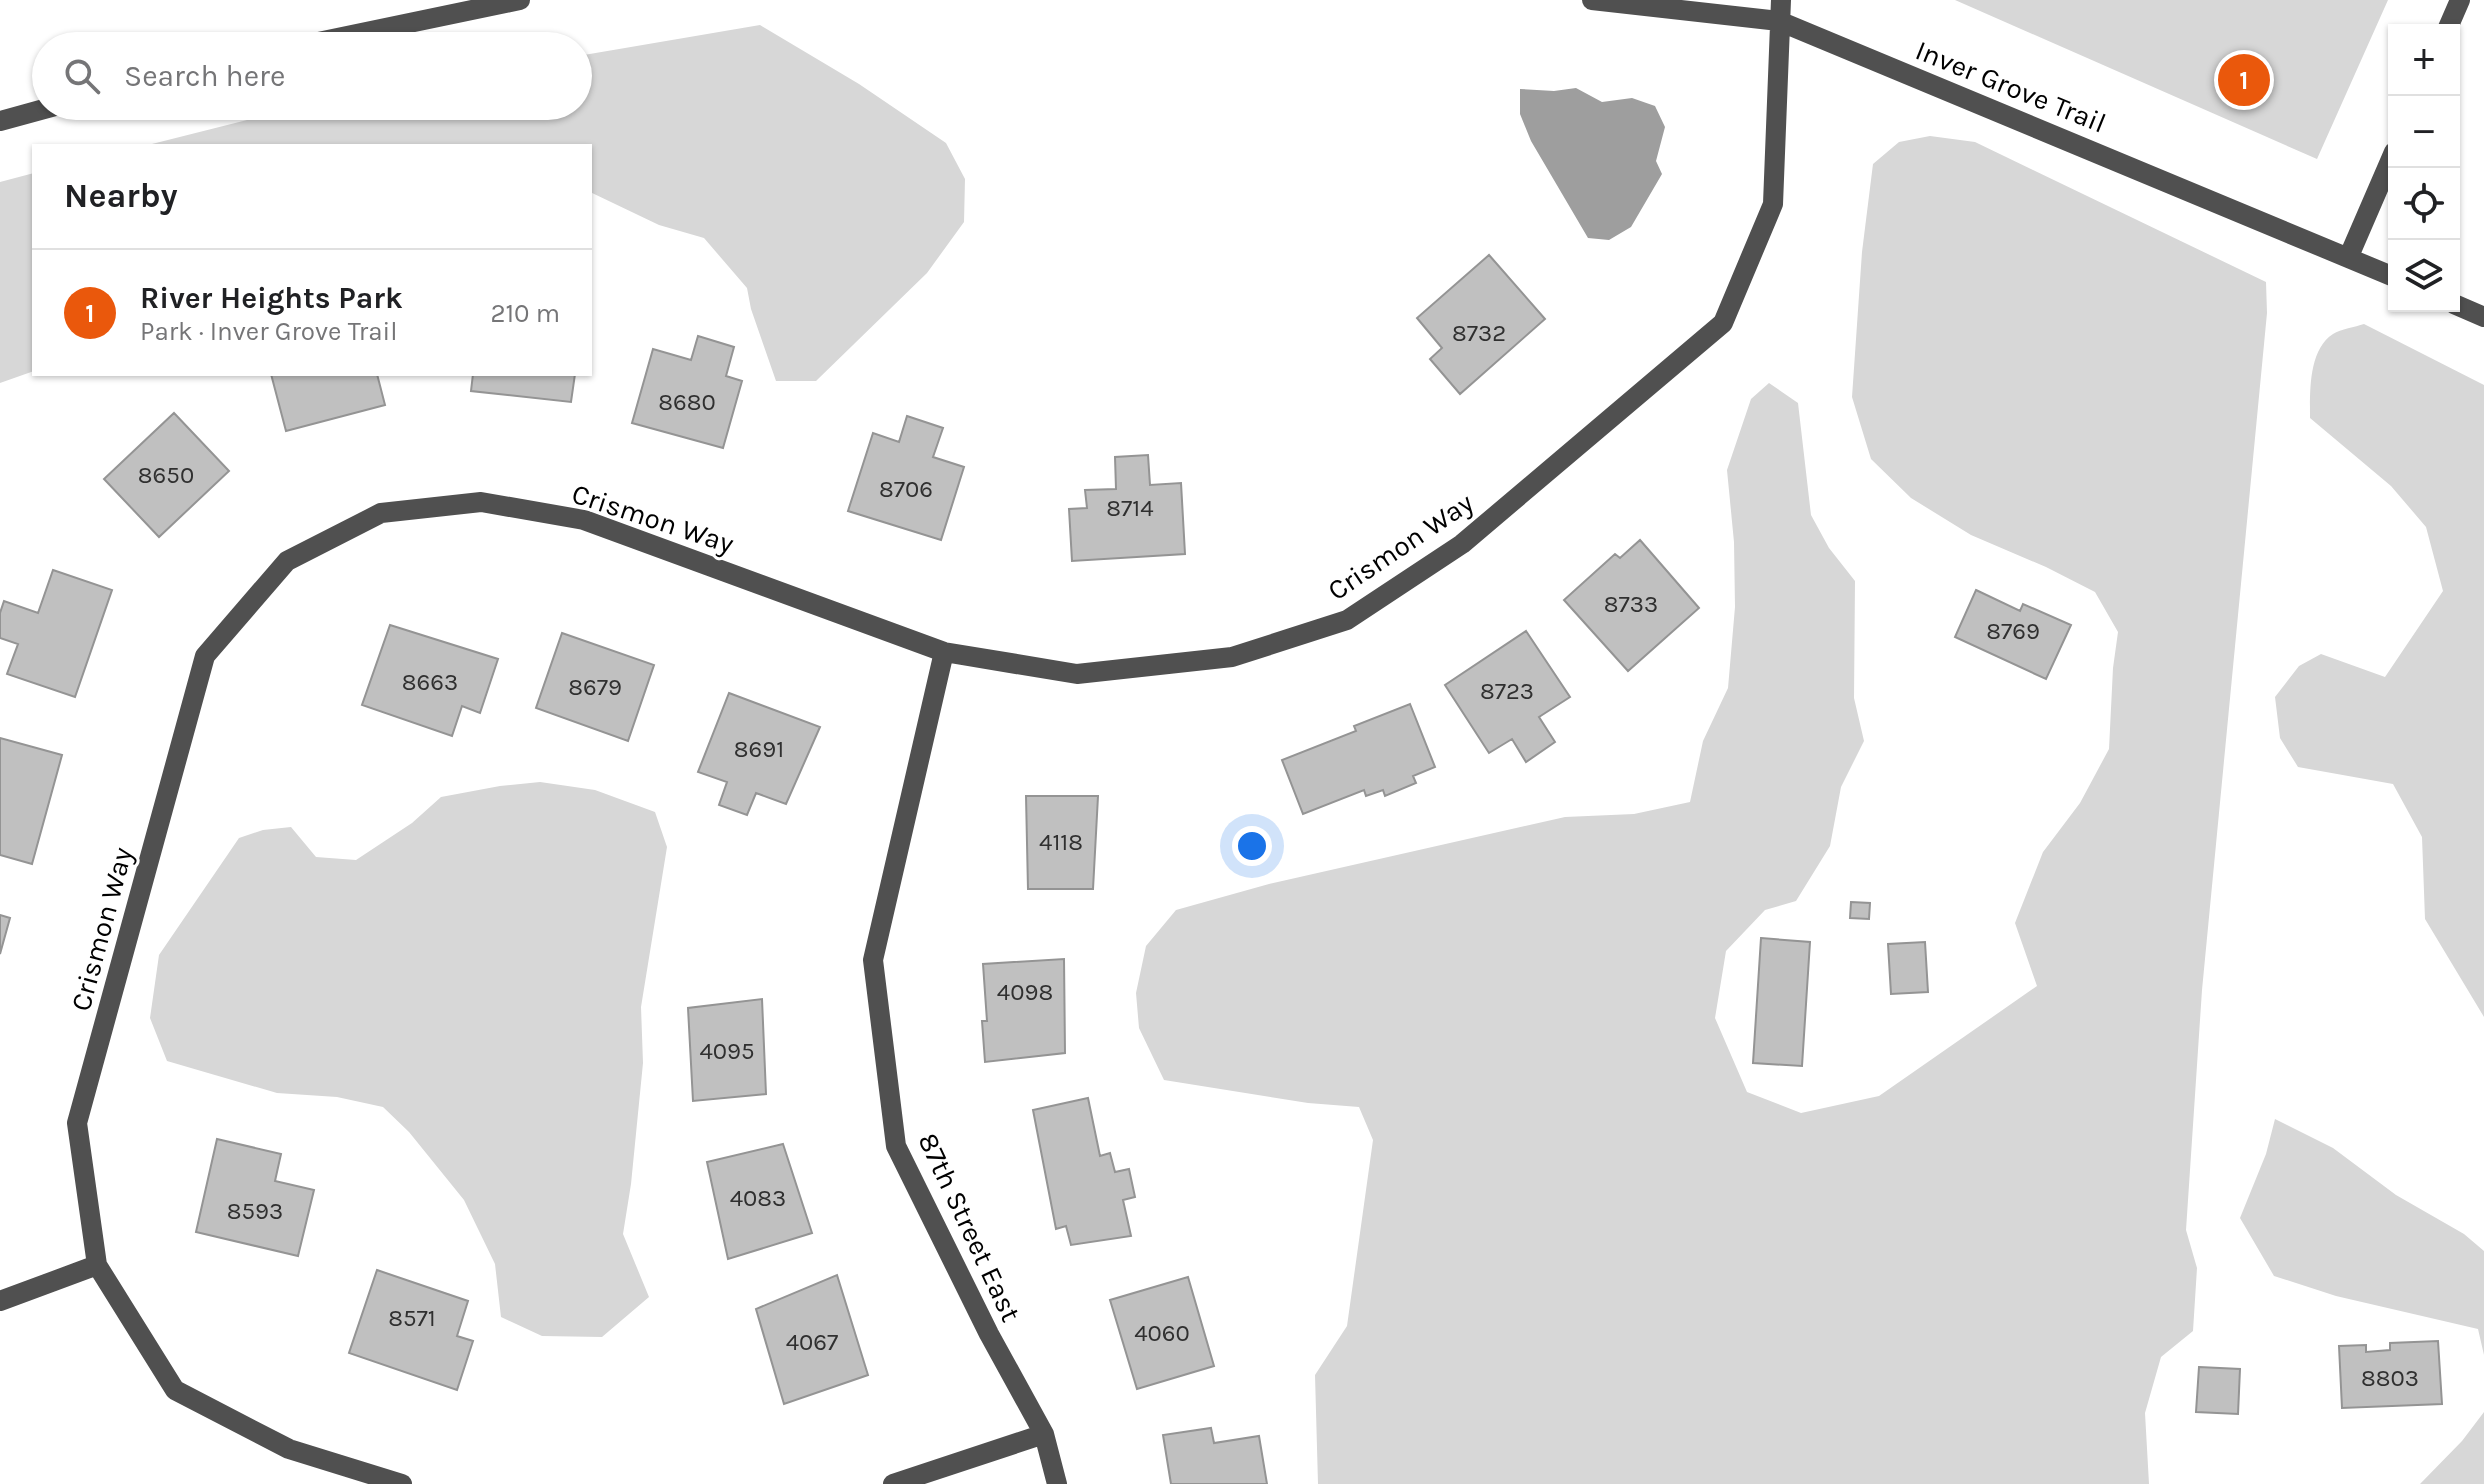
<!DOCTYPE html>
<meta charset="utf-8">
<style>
:root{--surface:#fff;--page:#f6f6f6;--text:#202124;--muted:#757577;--line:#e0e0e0;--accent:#ea580c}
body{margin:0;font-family:Karla,sans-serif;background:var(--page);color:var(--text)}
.controls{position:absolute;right:24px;top:24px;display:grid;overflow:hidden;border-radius:0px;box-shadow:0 2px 6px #0004}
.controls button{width:72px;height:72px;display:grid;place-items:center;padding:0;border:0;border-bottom:2px solid var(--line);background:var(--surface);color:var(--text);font:40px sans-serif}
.you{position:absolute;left:1252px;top:846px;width:28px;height:28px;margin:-20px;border:6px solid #fff;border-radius:50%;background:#1a73e8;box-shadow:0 0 0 12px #1a73e833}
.badge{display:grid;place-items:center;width:52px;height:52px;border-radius:50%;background:var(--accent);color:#fff;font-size:26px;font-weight:700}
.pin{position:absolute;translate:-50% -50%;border:4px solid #fff;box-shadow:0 2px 8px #0006}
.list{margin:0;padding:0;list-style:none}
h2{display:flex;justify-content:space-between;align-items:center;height:104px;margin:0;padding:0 32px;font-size:34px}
h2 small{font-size:26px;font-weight:400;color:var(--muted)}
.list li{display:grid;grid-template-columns:52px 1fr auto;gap:24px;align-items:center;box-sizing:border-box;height:128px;padding:0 32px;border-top:2px solid var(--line)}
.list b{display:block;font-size:30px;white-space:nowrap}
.list p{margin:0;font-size:26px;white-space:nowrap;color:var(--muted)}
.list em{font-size:26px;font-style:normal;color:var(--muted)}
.icon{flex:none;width:44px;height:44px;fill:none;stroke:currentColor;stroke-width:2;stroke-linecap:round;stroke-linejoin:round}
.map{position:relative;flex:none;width:2484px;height:1484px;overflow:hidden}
.search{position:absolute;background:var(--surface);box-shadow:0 2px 6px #0004;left:32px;top:32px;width:560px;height:88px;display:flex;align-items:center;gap:20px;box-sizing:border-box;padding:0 28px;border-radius:44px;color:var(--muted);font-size:30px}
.panel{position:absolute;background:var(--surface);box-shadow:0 2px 6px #0004;left:32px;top:144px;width:560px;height:232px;border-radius:0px}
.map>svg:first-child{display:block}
.green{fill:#d7d7d7}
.water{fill:#9e9e9e}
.building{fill:#c0c0c0;stroke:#949494;stroke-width:2}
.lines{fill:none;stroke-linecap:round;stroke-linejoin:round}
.minor{stroke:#505050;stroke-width:20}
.labels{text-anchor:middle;stroke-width:6;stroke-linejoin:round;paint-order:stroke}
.number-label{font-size:24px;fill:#303030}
.street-label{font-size:28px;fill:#000;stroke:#fff}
</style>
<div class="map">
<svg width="2484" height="1484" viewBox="0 0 2484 1484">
<rect width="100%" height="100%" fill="#fff"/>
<!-- green -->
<path class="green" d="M1955,0H2388L2317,159Z
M760,25L859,84L946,143L965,179L964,222L927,273L816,381H776L751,309L747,288L704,238L659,225L590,192V146H144L302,106H578V56Z
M1930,136L1975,142L2266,282L2267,313L2202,990L2186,1230L2197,1268L2193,1331L2161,1357L2145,1413L2149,1484H1318L1315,1375L1347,1326L1373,1140L1359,1107L1308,1103L1164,1080L1139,1028L1136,993L1146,946L1176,910L1269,884L1565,817L1634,814L1690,802L1703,741L1728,688L1735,607L1734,542L1727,470L1751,399L1769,383L1798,403L1811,515L1829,548L1855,581L1854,698L1864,741L1841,787L1830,846L1796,901L1765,910L1726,951L1715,1018L1747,1092L1801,1113L1879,1096L2037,986L2015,923L2043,852L2080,803L2109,749L2113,668L2118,632L2095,592L2046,567L1971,535L1911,498L1871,459L1852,397L1862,252L1873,164L1899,142Z
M34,173V371L0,383V182Z
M2364,324L2484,385V1017L2425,919L2422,837L2393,784L2298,767L2280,738L2275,697L2299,666L2321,654L2385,677L2443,591L2426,527L2391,486L2310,418C2310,393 2308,350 2333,334C2341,329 2355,327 2364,324Z
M540,782L595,790L655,812L667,847L641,1007L643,1063L631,1184L623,1234L649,1297L602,1337L542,1336L501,1317L495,1264L464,1200L409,1132L383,1107L337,1097L277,1093L167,1061L150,1018L159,955L239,838L263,830L291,827L316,857L356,860L412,823L441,797L500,786Z
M2275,1119L2333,1148L2396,1195L2464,1234L2484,1251V1355L2478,1329L2336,1296L2274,1276L2240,1218L2266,1154Z
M2484,1412V1484H2420L2462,1441Z"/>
<!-- water -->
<path class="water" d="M1576,88L1602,102L1632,98L1655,106L1665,127L1656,161L1662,174L1631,227L1609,240L1588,238L1531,141L1520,114V89L1554,91Z"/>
<!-- building -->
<path class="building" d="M1489,255L1545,319L1460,394L1430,359L1442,348L1417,318Z
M698,336L734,347L726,376L742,381L723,448L632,423L653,349L691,360Z
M271,374H377L385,405L286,431Z
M473,374H575L571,402L471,391Z
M174,413L229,471L159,537L104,479Z
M907,416L943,428L933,457L964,467L941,540L848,511L873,433L899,442Z
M1148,455L1150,485L1181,483L1185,554L1072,561L1069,509L1087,508L1085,490L1116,489L1115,457Z
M1640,540L1699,608L1628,671L1564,600L1615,554L1620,558Z
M53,570L112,590L75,697L7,674L18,644L0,638V613L4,601L38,613Z
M1976,590L2020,611L2023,604L2071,625L2046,679L1955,637Z
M390,625L498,659L480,713L462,706L452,736L362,705Z
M1526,631L1570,697L1539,717L1555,742L1526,762L1512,739L1489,753L1445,685Z
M562,633L654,665L628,741L536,708Z
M729,693L820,727L786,804L756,793L747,815L719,805L727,782L698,772Z
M1410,704L1435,767L1413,776L1416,783L1385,796L1383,790L1366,796L1364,790L1303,814L1282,760L1356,731L1354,726Z
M0,738L62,755L32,864L0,855Z
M1026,796H1098L1093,889H1028Z
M1851,902L1870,903L1869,919L1850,918Z
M0,915L10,918L0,954Z
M1761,938L1810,942L1802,1066L1753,1063Z
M1925,942L1928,992L1891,994L1888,944Z
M1064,959L1065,1053L985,1062L982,1021H987L983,964Z
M762,999L766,1094L693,1101L688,1008Z
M1088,1098L1100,1156L1110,1153L1115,1172L1129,1169L1135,1197L1123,1200L1131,1236L1071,1245L1066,1226L1056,1229L1033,1110Z
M217,1139L281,1154L275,1181L314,1190L298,1256L196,1232Z
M783,1144L812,1233L728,1259L707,1162Z
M377,1270L468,1301L457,1336L473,1341L457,1390L349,1353Z
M837,1275L868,1375L784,1404L756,1309Z
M1188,1277L1214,1366L1137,1389L1110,1300Z
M2438,1341L2442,1404L2342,1408L2339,1346L2366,1345V1352L2390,1350V1343Z
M2199,1367L2240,1369L2238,1414L2196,1412Z
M1211,1428L1214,1443L1259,1436L1267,1484H1171L1163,1435Z"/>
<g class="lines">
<!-- minor -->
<path class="minor" d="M1592,0L1779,21L2394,277
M2447,30L2460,0
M299,46L520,0
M0,121L55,106
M2349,256L2394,152
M2454,304L2484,317
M944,652L873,960L896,1146L989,1334L1044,1434L1057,1484
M0,1301L97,1265
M402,1484L289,1449L175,1390L97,1265L77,1123L205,656L287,561L381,513L481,502L584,520L944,652L1077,674L1232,657L1347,620L1462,544L1723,323L1773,204L1781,0
M893,1484L1044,1434"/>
</g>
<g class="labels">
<!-- number labels -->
<g class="number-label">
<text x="1479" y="341">8732</text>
<text x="687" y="410">8680</text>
<text x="166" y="483">8650</text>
<text x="906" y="497">8706</text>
<text x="1130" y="516">8714</text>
<text x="1631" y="612">8733</text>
<text x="2013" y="639">8769</text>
<text x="430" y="690">8663</text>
<text x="595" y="695">8679</text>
<text x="1507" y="699">8723</text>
<text x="759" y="757">8691</text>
<text x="1061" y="850">4118</text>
<text x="1025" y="1000">4098</text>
<text x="727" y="1059">4095</text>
<text x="758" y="1206">4083</text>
<text x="255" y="1219">8593</text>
<text x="412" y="1326">8571</text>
<text x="1162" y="1341">4060</text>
<text x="812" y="1350">4067</text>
<text x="2390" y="1386">8803</text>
</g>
<!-- street labels -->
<g class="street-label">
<text transform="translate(2011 86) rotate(22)" y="10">Inver Grove Trail</text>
<text transform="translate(653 518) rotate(18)" y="10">Crismon Way</text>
<text transform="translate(1400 546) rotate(-34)" y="10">Crismon Way</text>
<text transform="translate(101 929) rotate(-75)" y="10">Crismon Way</text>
<text transform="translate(970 1227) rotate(65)" y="10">87th Street East</text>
</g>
</g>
</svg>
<div class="controls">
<button>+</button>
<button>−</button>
<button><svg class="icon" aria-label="locate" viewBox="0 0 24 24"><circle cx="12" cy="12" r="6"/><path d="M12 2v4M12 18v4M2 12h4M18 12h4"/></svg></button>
<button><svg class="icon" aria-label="layers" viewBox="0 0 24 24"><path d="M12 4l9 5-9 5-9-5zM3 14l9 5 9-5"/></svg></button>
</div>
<div class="you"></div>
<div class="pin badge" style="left:2244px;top:80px">1</div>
<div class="search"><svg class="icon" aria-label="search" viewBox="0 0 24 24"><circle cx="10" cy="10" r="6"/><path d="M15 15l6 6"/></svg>Search here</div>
<section class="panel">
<h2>Nearby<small></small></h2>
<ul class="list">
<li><span class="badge">1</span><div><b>River Heights Park</b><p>Park · Inver Grove Trail</p></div><em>210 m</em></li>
</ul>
</section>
</div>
